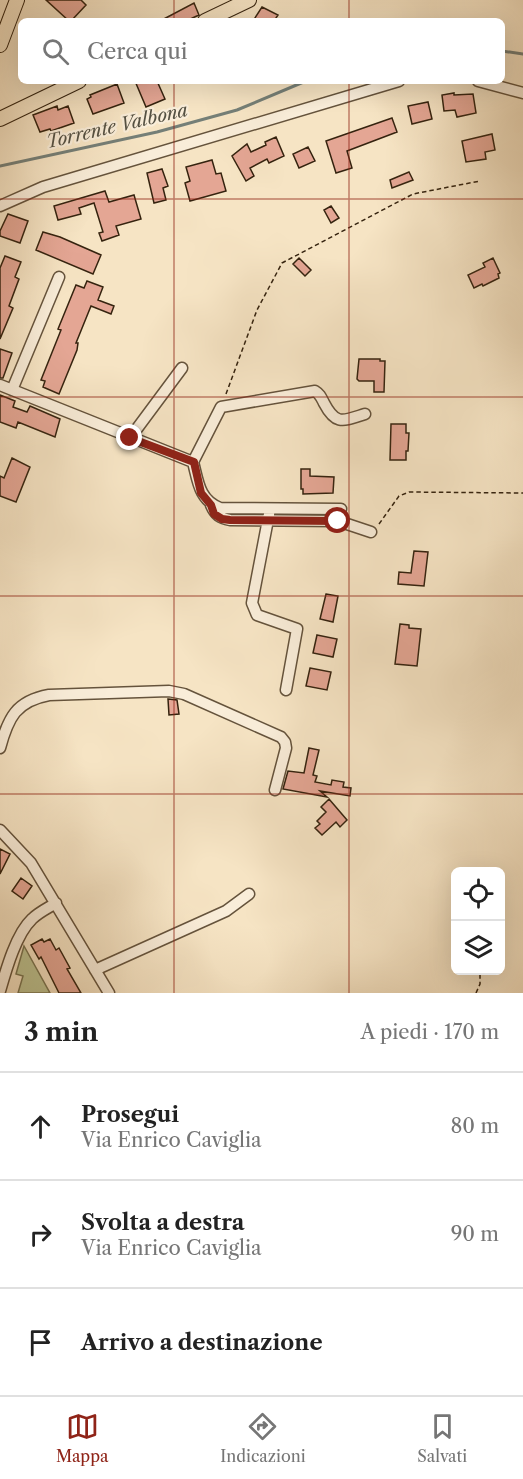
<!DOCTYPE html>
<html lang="it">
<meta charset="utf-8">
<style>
:root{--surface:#fff;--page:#f2f2f2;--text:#222;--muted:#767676;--line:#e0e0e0;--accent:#8f2418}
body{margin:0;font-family:"Libre Caslon Text",serif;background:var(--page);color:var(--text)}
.controls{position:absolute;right:18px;bottom:18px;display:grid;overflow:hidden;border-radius:9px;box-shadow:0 6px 24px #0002}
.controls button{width:54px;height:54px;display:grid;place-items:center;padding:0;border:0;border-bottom:2px solid var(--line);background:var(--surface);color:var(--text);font:30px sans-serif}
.stop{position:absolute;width:18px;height:18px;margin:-14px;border:4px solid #8f2418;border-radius:50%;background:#fff}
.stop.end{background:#8f2418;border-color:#fff;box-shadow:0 2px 6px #0008}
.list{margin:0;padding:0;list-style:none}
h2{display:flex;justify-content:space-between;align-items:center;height:78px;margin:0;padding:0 24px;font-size:26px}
h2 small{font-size:20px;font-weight:400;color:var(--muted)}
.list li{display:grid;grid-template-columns:39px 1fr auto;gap:18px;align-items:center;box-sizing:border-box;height:108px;padding:0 24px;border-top:2px solid var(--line)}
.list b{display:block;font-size:22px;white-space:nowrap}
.list p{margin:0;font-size:20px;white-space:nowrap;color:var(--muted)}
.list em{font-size:20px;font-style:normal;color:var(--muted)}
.icon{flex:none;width:33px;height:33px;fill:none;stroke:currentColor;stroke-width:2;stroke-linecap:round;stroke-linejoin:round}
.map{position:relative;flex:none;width:523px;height:993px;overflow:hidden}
.search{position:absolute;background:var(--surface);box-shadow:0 6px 24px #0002;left:18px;right:18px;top:18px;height:66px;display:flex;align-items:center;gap:15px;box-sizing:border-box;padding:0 21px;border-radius:9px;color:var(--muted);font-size:22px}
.sheet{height:402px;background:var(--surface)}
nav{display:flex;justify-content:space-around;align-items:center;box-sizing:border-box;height:84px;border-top:2px solid var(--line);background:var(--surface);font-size:16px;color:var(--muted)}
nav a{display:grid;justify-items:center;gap:3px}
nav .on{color:var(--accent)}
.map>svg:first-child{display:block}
.green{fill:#bdc493;stroke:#797451;stroke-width:1.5}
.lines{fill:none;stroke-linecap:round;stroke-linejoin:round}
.stream{stroke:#757f77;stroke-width:3}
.building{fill:#e4a694;stroke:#35230f;stroke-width:1.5}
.minor-casing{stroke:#65533c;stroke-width:13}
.major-casing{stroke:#35230f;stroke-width:16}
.path{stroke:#35230f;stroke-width:1.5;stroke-dasharray:4.5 3;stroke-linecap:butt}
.minor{stroke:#f9edd9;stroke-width:10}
.major{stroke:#f6e4c4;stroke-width:14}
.route{stroke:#8f2418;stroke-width:8}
.grid{fill:none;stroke:#8f2418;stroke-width:1.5;stroke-opacity:0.55}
.labels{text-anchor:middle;stroke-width:4.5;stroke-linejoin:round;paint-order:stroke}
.water-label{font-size:18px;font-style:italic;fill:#555143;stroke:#f9edd9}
</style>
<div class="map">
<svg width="523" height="993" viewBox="0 0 523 993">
<rect width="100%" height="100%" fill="#f6e4c4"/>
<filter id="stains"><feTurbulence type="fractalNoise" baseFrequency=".00333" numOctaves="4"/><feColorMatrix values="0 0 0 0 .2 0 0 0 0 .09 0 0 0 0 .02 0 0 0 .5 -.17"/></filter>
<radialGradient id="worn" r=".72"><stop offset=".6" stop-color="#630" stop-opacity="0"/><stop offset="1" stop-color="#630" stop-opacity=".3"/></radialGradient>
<!-- green -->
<path class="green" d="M24,946L50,993H18L23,976L16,974Z"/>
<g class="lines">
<!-- stream -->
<path class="stream" d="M502,51L523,54
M0,166L157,132L237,110L306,81"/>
</g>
<!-- building -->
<path class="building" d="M46,0H81L86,5L71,21H69Z
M194,3L199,15L186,21H160Z
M262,7L278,15L274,21H253Z
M135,81H157L165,99L146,107Z
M117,84L124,103L93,114L87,99L91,97L90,95Z
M454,93V95L473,94L476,113L457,117L455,110L444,111L442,95Z
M428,102L432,119L412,124L408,106Z
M57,106L58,110L68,106L74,123L51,131L50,129L40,132L33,115Z
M392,118L397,132L347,151L352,168L336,173L326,141Z
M492,134L495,150L485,152L486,159L466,162L462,141Z
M276,137L284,156L269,163L267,159L250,168L254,176L246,181L232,156L247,144L251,152L266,145L265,142Z
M308,147L315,161L299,168L293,154Z
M212,160L216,174L221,173L226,191L190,201L185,183L190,181L186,167Z
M162,169L168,186L163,188L166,200L154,203L147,173Z
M409,172L413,180L392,188L390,180Z
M105,191L109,202L134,195L141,219L116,226L119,235L102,241L99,233L103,232L94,203L79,208L81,214L58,220L54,206Z
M331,206L339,218L331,223L324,210Z
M8,214L28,221L20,243L0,236V231Z
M43,232L60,237L101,255L93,274L36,250Z
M5,256L21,262L15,277L19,279L9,306L13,308L0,339V268Z
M299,258L311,270L305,276L293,264Z
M493,258L500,273L498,274L499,278L483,286L482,284L474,288L468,275L485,267L483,263Z
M87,281L103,287L98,300L114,306L111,314L91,306L76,343H78L77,350L59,394L43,387L45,381L41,380L61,330L58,329L76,285L84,288Z
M0,349L12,353L3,378H0Z
M359,359H380V361H385L384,392H374V381H359L357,379Z
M0,395L15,401L13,407L27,412L30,406L60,419L55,437L18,422L16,428L0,422Z
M391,424H406V433H409L408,451H406V460H390Z
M12,458L30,467L16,502L0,496V476L4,478Z
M301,469H310V476L334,477L333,493L303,494V489H301Z
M414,551L428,552L424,586L398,584L399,572L411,573Z
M326,594L338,596L333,622L320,619Z
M400,624L409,625V628L421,629L417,666L395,664Z
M317,635L337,639L333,657L313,653Z
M310,668L331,672L327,690L306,686Z
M168,699L177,700L179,714L169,715Z
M309,748L319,750L313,775L317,776L315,782L331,785L332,780L344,782L343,787L351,788L350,796L320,791L327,797L283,789L288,771L304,773Z
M329,799L347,820L340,827L336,822L322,835L315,828L320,824L317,821L326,812L321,807Z
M0,849L10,854L0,874Z
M21,878L32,886L23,899L12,891Z
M42,939L44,942L50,939L56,950L59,948L70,968L67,969L81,993H59L41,957L39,959L31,945Z"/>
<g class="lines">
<!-- minor casing -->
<g class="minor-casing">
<path id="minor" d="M478,81L523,93
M0,206L43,187L399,81
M0,385L193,462C198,481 199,500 220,508L341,509
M12,390L59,277
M130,438L182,368
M193,462L221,407L315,391C320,394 321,397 324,403C336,426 343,421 365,414
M211,505C215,515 220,518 230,520L338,521L371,532
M270,509L252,603L257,615L297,629L286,690
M0,748C8,718 16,701 49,695L169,691L184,694L281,737L285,742L286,748L275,790
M0,830L31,863L109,993
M95,970L226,911L249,894
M0,991C6,970 16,934 32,919C39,912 48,908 56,903"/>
</g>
<!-- major casing -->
<g class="major-casing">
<path id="major" d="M205,21L249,0
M0,45L17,0
M0,119L79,81"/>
</g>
<!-- path -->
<path class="path" d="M226,394L257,310L282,263L413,194L480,181
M379,524L399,496L409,492L523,493
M454,916L456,918
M476,993L480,984V970"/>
<!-- minor -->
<use href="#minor" class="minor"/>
<!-- major -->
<use href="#major" class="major"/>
</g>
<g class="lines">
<!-- route -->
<path class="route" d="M130,438L194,462L201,493L211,505L214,514L222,519L230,520L338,521"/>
</g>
<!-- grid -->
<path class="grid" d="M174,0V21M349,0V21M174,81V993M349,81V993M0,199H523M0,397H523M0,596H523M0,794H523"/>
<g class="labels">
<!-- water labels -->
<g class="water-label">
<text transform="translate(117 126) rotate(-13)" y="6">Torrente Valbona</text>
</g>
</g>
<rect width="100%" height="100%" filter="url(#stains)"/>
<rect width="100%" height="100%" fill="url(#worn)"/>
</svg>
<div class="controls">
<button><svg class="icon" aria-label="locate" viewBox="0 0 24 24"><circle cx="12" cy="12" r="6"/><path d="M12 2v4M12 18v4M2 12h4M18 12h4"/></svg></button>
<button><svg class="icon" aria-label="layers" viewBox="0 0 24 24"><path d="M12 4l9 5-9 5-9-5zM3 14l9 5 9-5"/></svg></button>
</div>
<div class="stop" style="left:338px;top:521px"></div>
<div class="stop end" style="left:130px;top:438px"></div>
<div class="search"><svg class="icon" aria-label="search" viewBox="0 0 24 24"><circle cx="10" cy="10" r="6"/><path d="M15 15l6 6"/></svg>Cerca qui</div>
</div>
<section class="sheet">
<h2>3 min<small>A piedi · 170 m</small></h2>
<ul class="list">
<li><svg class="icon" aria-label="ahead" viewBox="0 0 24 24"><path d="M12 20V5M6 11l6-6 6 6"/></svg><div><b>Prosegui</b><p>Via Enrico Caviglia</p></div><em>80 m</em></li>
<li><svg class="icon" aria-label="right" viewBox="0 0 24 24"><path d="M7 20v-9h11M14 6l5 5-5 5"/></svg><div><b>Svolta a destra</b><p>Via Enrico Caviglia</p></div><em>90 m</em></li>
<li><svg class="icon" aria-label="arrive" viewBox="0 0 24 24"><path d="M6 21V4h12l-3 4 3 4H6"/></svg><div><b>Arrivo a destinazione</b></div></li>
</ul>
</section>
<nav>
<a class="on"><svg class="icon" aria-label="map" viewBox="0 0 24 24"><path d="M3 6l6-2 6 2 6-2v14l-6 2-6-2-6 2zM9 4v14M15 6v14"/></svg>Mappa</a>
<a><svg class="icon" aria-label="directions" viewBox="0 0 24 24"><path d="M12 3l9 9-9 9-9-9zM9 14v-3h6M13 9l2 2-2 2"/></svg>Indicazioni</a>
<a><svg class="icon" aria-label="saved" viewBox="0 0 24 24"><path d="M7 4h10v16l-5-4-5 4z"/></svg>Salvati</a>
</nav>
